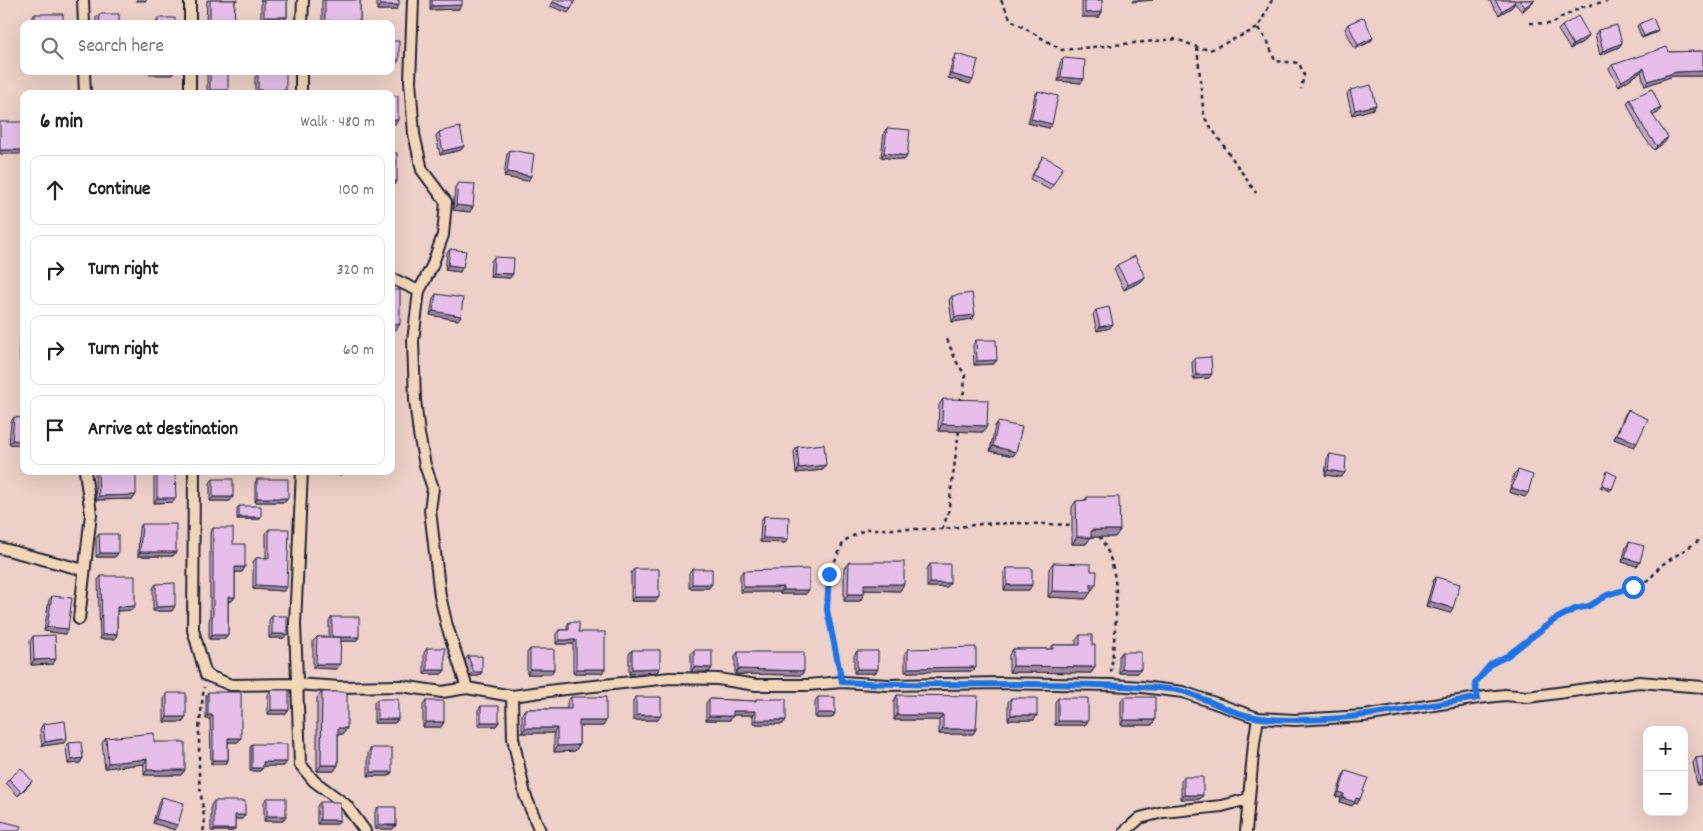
<!DOCTYPE html>
<meta charset="utf-8">
<style>
:root{--surface:#fff;--page:#f6f6f6;--text:#202124;--muted:#757577;--line:#e0e0e0}
body{margin:0;font-family:Dekko,sans-serif;background:var(--page);color:var(--text)}
.controls{position:absolute;right:15px;bottom:15px;display:grid;overflow:hidden;border-radius:10px;box-shadow:0 5px 20px #0002}
.controls button{width:45px;height:45px;display:grid;place-items:center;padding:0;border:0;border-bottom:1px solid var(--line);background:var(--surface);color:var(--text);font:25px sans-serif}
.stop{position:absolute;width:15px;height:15px;margin:-11px;border:4px solid #1a73e8;border-radius:50%;background:#fff}
.stop.end{background:#1a73e8;border-color:#fff;box-shadow:0 1px 5px #0008}
.list{margin:0;padding:0;list-style:none}
h2{display:flex;justify-content:space-between;align-items:center;height:65px;margin:0;padding:0 20px;font-size:21px}
h2 small{font-size:16px;font-weight:400;color:var(--muted)}
.list li{display:grid;grid-template-columns:32px 1fr auto;gap:15px;align-items:center;box-sizing:border-box;height:70px;margin:0 10px 10px;padding:0 10px;border:1px solid var(--line);border-radius:10px}
.list b{display:block;font-size:19px;white-space:nowrap}
.list em{font-size:16px;font-style:normal;color:var(--muted)}
.icon{flex:none;width:28px;height:28px;fill:none;stroke:currentColor;stroke-width:2;stroke-linecap:round;stroke-linejoin:round}
.map{position:relative;flex:none;width:1703px;height:831px;overflow:hidden}
.search{position:absolute;background:var(--surface);box-shadow:0 5px 20px #0002;left:20px;top:20px;width:375px;height:55px;display:flex;align-items:center;gap:12px;box-sizing:border-box;padding:0 18px;border-radius:10px;color:var(--muted);font-size:19px}
.panel{position:absolute;background:var(--surface);box-shadow:0 5px 20px #0002;left:20px;top:90px;width:375px;height:385px;border-radius:10px}
.map>svg:first-child{display:block}
.lines{fill:none;stroke-linecap:round;stroke-linejoin:round}
.street-casing{stroke:#22223b;stroke-width:14}
.path{stroke:#22223b;stroke-width:2.5;stroke-dasharray:4 4;stroke-linecap:butt}
.street{stroke:#f1d7b8;stroke-width:10}
.wall{fill:#c5a4c8;stroke:#22223b}
.shaded-wall{fill:#a086a3;stroke:#22223b}
.building{fill:#e5bfe9;stroke:#22223b}
.route{stroke:#1a73e8;stroke-width:6}
</style>
<div class="map">
<svg width="1703" height="831" viewBox="0 0 1703 831">
<rect width="100%" height="100%" fill="#edd0c7"/>
<filter id="ink" filterUnits="userSpaceOnUse"><feTurbulence type="fractalNoise" baseFrequency=".02" numOctaves="2"/><feDisplacementMap in="SourceGraphic" scale="10" xChannelSelector="R" yChannelSelector="G"/><feConvolveMatrix kernelMatrix="1 2 1 2 8 2 1 2 1" color-interpolation-filters="sRGB"/></filter>
<g filter="url(#ink)">
<g class="lines">
<!-- street casing -->
<g class="street-casing">
<path id="street" d="M83,0L84,24
M413,0L410,81L414,134L422,170L446,202L443,235L432,266L419,291L413,341L415,400L419,434L425,465L433,488L430,510L440,596L447,626L467,688
M190,24V0
M302,24L303,0
M84,71L85,94
M190,71V94
M301,94V71
M391,278L419,291
M194,471L193,630L206,675L231,685L296,684L340,687L401,686L442,692L467,688L512,696L556,690L670,678L718,679L756,685H808L842,682L888,685L1002,683L1111,685L1142,687L1183,692L1258,718L1295,720L1364,716L1478,698L1505,695L1528,697L1639,682L1703,687
M302,471L295,624L300,764L314,781L346,805L365,831
M0,548L84,570
M79,619L91,514L85,471
M512,696L513,738L525,795L540,831
M1125,831L1140,818L1163,812L1222,806L1248,799
M1246,831L1254,743L1258,718"/>
</g>
<!-- path -->
<path class="path" d="M1001,0L1011,20L1062,50L1176,39L1197,47L1210,50L1258,28L1272,0
M1530,23L1552,24L1560,18L1582,7L1611,0
M1258,28L1268,42L1275,61L1299,63L1304,75L1301,89
M1197,47L1204,117L1256,193
M947,339L956,361L965,375L964,392L959,402
M942,529L948,514L959,430
M1099,536C1126,573 1114,630 1111,674
M840,671L827,610L829,574L844,541L866,529H942L981,524L1016,523L1073,525
M1476,689L1475,683L1491,664L1507,656L1554,620L1575,609L1589,606L1607,595L1633,587L1650,579L1660,566L1703,538
M203,831L205,825L199,779V729L204,687"/>
<!-- street -->
<use href="#street" class="street"/>
</g>
<!-- wall -->
<path class="wall" d="M207,0H238H235L234,24H206Z
M260,0H287V17L284,21H261V0Z
M322,0H360V21L358,24H322Z
M377,0H399L396,10H377Z
M430,0H462L459,9L430,10Z
M1082,0H1102V12L1099,17H1082Z
M1489,0H1535L1522,12L1515,3L1512,7L1499,15Z
M35,14L63,24H32V18Z
M99,14L119,24H96V18Z
M158,18L175,24H156V22Z
M1348,24L1373,38L1370,42L1355,49L1345,29Z
M1639,24L1657,32L1642,38L1637,26Z
M1562,26L1589,35L1586,40L1570,49L1558,30Z
M1598,30L1622,43L1619,47L1600,55L1595,34Z
M1703,51V76H1673L1645,86L1641,72L1619,86L1609,69L1612,65L1669,52Z
M956,54L970,84L948,78L953,59Z
M1063,58L1084,79L1081,83L1058,81L1060,63Z
M207,71H228L226,94H207Z
M258,73L286,90L283,94H255V77Z
M1350,90L1376,105L1373,109L1352,115L1347,94Z
M1038,91L1049,128L1028,123L1035,95Z
M1630,99L1658,113L1652,115L1665,142L1654,150L1641,133L1627,103Z
M887,128L907,156L904,160L881,157L884,132Z
M439,132L464,146L461,150L440,155L436,136Z
M510,150L528,181L504,177L507,154Z
M1043,156L1053,185L1050,190L1030,179Z
M458,183L470,212L453,210L455,187Z
M450,249L460,272L445,270L447,253Z
M494,257L510,278L490,277L491,261Z
M1117,265L1142,281L1124,290L1114,269Z
M436,294L458,320L430,315L433,298Z
M952,296L972,319L952,322L949,300Z
M1096,310L1110,328L1097,331L1093,315Z
M22,338L24,364H20L19,342Z
M976,340L994,364L974,365L973,345Z
M1195,358L1209,378L1193,379L1192,362Z
M943,399L983,432L938,431L939,405Z
M1628,410L1637,443L1634,447L1614,439L1625,414Z
M14,417L24,445L9,444L11,422Z
M998,422L1016,452L1013,456L990,451L995,426Z
M797,447L826,465L823,470L796,473L794,452Z
M1330,454L1341,477L1325,475L1327,459Z
M1518,470L1525,497L1509,492L1514,474Z
M95,471H136L133,499L96,500Z
M337,471H347L339,476Z
M157,474L173,502L154,503V478Z
M213,479L230,501H210V483Z
M257,479L288,498L285,502H255V483Z
M1087,497L1120,530L1115,537H1091L1086,544H1072V507L1076,501H1084Z
M239,506L261,517L259,519H237V508Z
M764,516L788,539L785,543L760,542L761,521Z
M142,524L176,552L173,556H138L139,528Z
M213,528L233,544L245,567L242,572H235V597L232,601H228V635L225,639H209V621L210,618V532Z
M269,529L284,591L253,589V562L256,558H266V533Z
M99,534L118,553L115,557H96V538Z
M1629,542L1640,562L1637,566L1622,562L1626,547Z
M849,562L900,591L864,590V594L860,601H844V568Z
M1053,563L1091,571L1096,584L1092,590H1091L1086,599L1048,597L1049,569Z
M930,564L947,587H927V569Z
M1007,568L1029,590H1004V572Z
M634,569L656,601H631V573Z
M692,569L709,588H689V573Z
M743,571L806,594H780V592H740V575Z
M101,576L135,606L132,610L117,611V634L115,639H100L98,580Z
M1436,577L1450,613L1426,606L1433,581Z
M156,584L172,611H153V588Z
M52,596L68,629L65,634L44,631L49,600Z
M272,616L284,638H269V620Z
M332,617L359,637L356,641H341L337,669L313,668V641L317,637H329V621Z
M569,622L579,632L605,669L602,673H573V644H556V634L559,630H567V626Z
M1080,635L1092,645L1095,667L1091,673L1009,672V655L1013,649H1050L1053,645H1076V640Z
M33,636L53,664L31,665L30,641Z
M427,648L445,670L442,674H424V653Z
M530,649L554,669L551,674H527V653Z
M908,649L976,667L973,671L905,672V653Z
M632,650L660,668L657,672L629,674V654Z
M694,650L712,668L709,672H691V654Z
M857,651L878,669L875,673H854V656Z
M738,652L804,671L801,675L735,674V656Z
M1122,652L1141,669L1138,673H1119V656Z
M468,656L482,672L479,676H470L465,660Z
M271,690L289,710L286,714H268V695Z
M208,692L241,738L238,742H228V760L226,764H211L210,719H206V696Z
M322,692L347,728L343,734H338V765L334,771H317V698Z
M167,693L186,717L183,722H164V698Z
M897,695L976,729L973,734H939V720H894V701Z
M571,697L603,726H579V745L575,751L554,752V733H522V714L525,709H567V702Z
M636,697L661,715L658,720H633V701Z
M818,697L835,713L832,718H815V701Z
M1124,697L1155,720L1152,725H1121V701Z
M1011,698L1037,715L1034,720H1008V702Z
M1058,698L1088,721L1085,725H1055V702Z
M377,699L398,719L395,723H374V703Z
M709,699L754,701L756,699L783,724H753V715H733L730,720H706V703Z
M426,701L444,722L441,727H423V705Z
M481,706L499,722L496,726H478V710Z
M43,724L64,743L42,746L40,729Z
M106,738L154,742L185,770L181,775H144V764L105,768L102,743Z
M69,743L83,758L80,763L68,764L66,747Z
M252,744L284,766H263L260,771H250V748Z
M371,748L392,772L389,776H368V753Z
M1703,757V784L1697,785L1693,763L1696,758Z
M1346,771L1360,799L1357,804L1354,803L1352,806L1340,802L1341,798L1336,797L1343,775Z
M1184,777L1203,795L1200,799H1181V781Z
M9,779L29,785L18,796L6,783Z
M162,797L175,830L153,823L159,801Z
M267,798L286,816L283,821H264V802Z
M214,801L242,819H235V829L233,831H211V805Z
M320,802L340,820L337,824H317V806Z
M378,807L396,825L393,829H375V812Z"/>
<!-- shaded-wall -->
<path class="shaded-wall" d="M136,0H147L146,1H136Z
M1133,0H1153L1132,2Z
M1534,0H1535L1522,12L1525,7Z
M553,2L571,9L568,13L550,6Z
M1515,2L1512,7L1499,15L1502,11Z
M380,5H399L396,10H377Z
M462,5L459,9L430,10L432,6Z
M1102,12L1099,17H1082L1085,13Z
M264,17H287L284,21H261Z
M325,21H360L358,24H323Z
M1658,30L1657,32L1642,38L1644,36Z
M1589,35L1586,40L1570,49L1573,45Z
M1373,38L1370,42L1355,49L1358,45Z
M1622,43L1619,47L1600,55L1603,51Z
M391,60H399L396,64H391Z
M1644,68L1641,72L1619,86L1622,81Z
M152,71H174L172,75H149Z
M323,71H358L356,73H321Z
M1703,71V76H1673L1645,86L1648,81L1676,72Z
M951,74L973,80L970,84L948,78Z
M1061,77L1084,79L1081,83L1058,81Z
M210,90H228L226,94H207Z
M258,90H286L283,94H255Z
M1376,105L1373,109L1352,115L1355,110Z
M1661,108L1658,113L1648,118L1651,113Z
M1031,119L1052,124L1049,128L1028,123Z
M391,120H398L395,124H391Z
M1668,137L1665,142L1654,150L1657,146Z
M464,146L461,150L440,155L443,151Z
M0,150H23L20,154H0Z
M884,153L907,156L904,160L881,157Z
M507,172L531,176L528,181L504,177Z
M391,181H397L394,185H391Z
M456,205L473,207L470,212L453,210Z
M448,265L463,267L460,272L445,270Z
M493,273L513,274L510,278L490,277Z
M1145,277L1142,281L1124,290L1128,285Z
M433,311L461,316L458,320L430,315Z
M975,315L972,319L952,322L955,317Z
M391,324H400L396,330H391Z
M1113,324L1110,328L1097,331L1100,327Z
M23,360H24V364H20Z
M997,360L994,364L974,365L977,361Z
M1212,374L1209,378L1193,379L1196,375Z
M942,424L987,426L983,432L938,431Z
M1617,434L1637,443L1634,447L1614,439Z
M12,440L24,441V445L9,444Z
M993,446L1016,452L1013,456L990,451Z
M826,465L823,470L796,473L799,468Z
M1328,470L1345,473L1341,477L1325,475Z
M1602,485L1612,489L1610,491L1600,487Z
M1512,488L1528,493L1525,497L1509,492Z
M136,495L133,499L96,500L99,496Z
M213,497H233L230,501H210Z
M157,498H176L173,502L154,503Z
M257,498H288L285,502H255Z
M239,517H261L259,519H237Z
M1091,530H1120L1115,537H1086Z
M1077,537H1091L1086,544H1072Z
M763,538L788,539L785,543L760,542Z
M140,552H176L173,556H138Z
M100,553H118L115,557H96Z
M1625,558L1640,562L1637,566L1622,562Z
M235,567H245L242,572H232Z
M930,583H950L947,587H927Z
M692,584H712L709,588H689Z
M864,584H904L900,591L860,590Z
M1091,584H1096L1092,590H1086Z
M256,585L287,587L284,591L253,589Z
M1007,585H1032L1029,590H1004Z
M743,587H783L780,592H740Z
M783,590H809L806,594H780Z
M1052,591L1091,592L1086,599L1048,597Z
M848,594H864L860,601H844Z
M228,597H235L232,601H225Z
M634,597H659L656,601H631Z
M1429,601L1453,608L1450,613L1426,606Z
M135,606L132,610L114,611L117,607Z
M175,606L172,611H153L156,607Z
M47,627L68,629L65,634L44,631Z
M117,634L115,639H100L102,635Z
M272,634H287L284,638H269Z
M212,635H228L225,639H209Z
M332,637H359L356,641H329Z
M559,640H576L573,644H556Z
M56,659L53,664L31,665L34,660Z
M316,664H340L337,669L313,668Z
M1013,666L1095,667L1091,673L1009,672Z
M694,667L712,668L709,672H691Z
M976,667L973,671L905,672L908,668Z
M660,668L657,672L629,674L632,669Z
M530,669H554L551,674H527Z
M576,669H605L602,673H573Z
M738,669L804,671L801,675L735,674Z
M857,669H878L875,673H854Z
M1122,669H1141L1138,673H1119Z
M427,670H445L442,674H424Z
M474,672H482L479,676H470Z
M271,710H289L286,714H268Z
M733,711H756L753,715H730Z
M818,713H835L832,718H815Z
M208,715H213L210,719H206Z
M636,715H661L658,720H633Z
M897,715H943L939,720H894Z
M1011,715H1037L1034,720H1008Z
M709,716H733L730,720H706Z
M167,717H186L183,722H164Z
M377,719H398L395,723H374Z
M756,720H786L783,724H753Z
M1124,720H1155L1152,725H1121Z
M579,721H606L603,726H575Z
M1058,721H1088L1085,725H1055Z
M426,722H444L441,727H423Z
M481,722H499L496,726H478Z
M338,728H347L343,734H334Z
M525,728H557L554,733H522Z
M943,729H976L973,734H939Z
M67,738L64,743L42,746L45,742Z
M228,738H241L238,742H226Z
M579,745L575,751L554,752L557,746Z
M83,758L80,763L68,764L71,760Z
M147,759L144,764L105,768L108,763Z
M213,760H228L226,764H211Z
M263,762H287L284,766H260Z
M321,765H338L334,771H317Z
M252,768H263L260,771H250Z
M147,770H185L181,775H144Z
M371,772H392L389,776H368Z
M1703,780V784L1697,785L1700,781Z
M32,781L29,785L18,796L21,792Z
M1339,792L1344,794L1341,798L1336,797Z
M1184,795H1203L1200,799H1181Z
M1343,798H1356L1360,799L1357,804L1354,803L1352,806L1340,802Z
M235,815H245L242,819H232Z
M267,816H286L283,821H264Z
M156,819L178,825L175,830L153,823Z
M320,820H340L337,824H317Z
M378,825H396L393,829H375Z
M214,829H235L233,831H212Z"/>
<!-- building -->
<path class="building" d="M210,0H235L234,24H210Z
M264,0H287V17H264Z
M325,0H360V21H325Z
M380,0H399V5H380Z
M432,0H462V5L432,6Z
M553,0H575L571,9L553,2Z
M1085,0H1102V12L1085,13Z
M1495,0H1514L1515,2L1502,11Z
M1519,0H1534L1525,7Z
M35,14H63V24H35Z
M99,14H119V24H100Z
M1578,16L1589,35L1573,45L1562,26Z
M1364,17L1373,38L1358,45L1348,24Z
M158,18H175V24H158Z
M1653,18L1658,30L1644,36L1639,24Z
M1617,25L1622,43L1603,51L1598,30Z
M391,41H399V60H391Z
M1667,47L1669,52L1703,51V71L1676,72L1648,81L1644,68L1622,81L1612,65Z
M956,54L978,60L973,80L951,74Z
M1063,58L1085,60L1084,79L1061,77Z
M210,71H228V90H210Z
M286,72V90H258V73Z
M1371,85L1376,105L1355,110L1350,90Z
M1652,89L1661,108L1651,113L1668,137L1657,146L1644,128L1630,99Z
M1038,91L1058,96L1052,124L1031,119Z
M391,96H398V120H391Z
M0,122H23V150H0Z
M460,127L464,146L443,151L439,132Z
M887,128L910,130L907,156L884,153Z
M510,150L534,154L531,176L507,172Z
M391,153H397V181H391Z
M1043,156L1063,167L1053,185L1033,175Z
M458,183L475,184L473,207L456,205Z
M450,249L466,251L463,267L448,265Z
M1135,256L1145,277L1128,285L1117,265Z
M494,257L514,258L513,274L493,273Z
M391,290H400V324H391Z
M972,293L975,315L955,317L952,296Z
M436,294L463,298L461,316L433,311Z
M1109,307L1113,324L1100,327L1096,310Z
M22,338H24V360H23Z
M976,340H996L997,360L977,361Z
M1211,357L1212,374L1196,375L1195,358Z
M943,399L988,400L987,426L942,424Z
M1628,410L1648,419L1637,443L1617,434Z
M14,417L24,418V441L12,440Z
M998,422L1022,427L1016,452L993,446Z
M824,444L826,465L799,468L797,447Z
M1330,454L1346,457L1345,473L1328,470Z
M1518,470L1533,475L1528,493L1512,488Z
M98,471H136V495L99,496Z
M1607,471L1617,476L1612,489L1602,485Z
M157,474H175L176,498H157Z
M213,479H233V497H213Z
M257,479H288V498H257Z
M1087,497H1119L1120,530H1091V537H1077L1076,501L1087,500Z
M239,506H261V517H239Z
M764,516L789,517L788,539L763,538Z
M142,524H176V552H140Z
M213,528H233V544H245V567H235V597H228V635H212V616H213Z
M269,529H289L287,587L256,585V558H269Z
M99,534H118V553H100Z
M1629,542L1644,546L1640,562L1625,558Z
M849,562H904V584H864V594H848Z
M1053,563L1091,564V571H1097L1096,584H1091V592L1052,591Z
M930,564H950V583H930Z
M1007,568H1032V585H1007Z
M634,569H659V597H634Z
M692,569H712V584H692Z
M809,569V590H783V587H743V571Z
M101,576H135V606L117,607V634L102,635Z
M1436,577L1460,584L1453,608L1429,601Z
M175,583V606L156,607V584Z
M52,596L72,598L68,629L47,627Z
M272,616H287V634H272Z
M332,617H359V637H332Z
M569,622H579V632H605V669H576V640H559V630H569Z
M55,635L56,659L34,660L33,636Z
M1080,635H1092V645H1095V667L1013,666V649H1053V645H1080Z
M317,637H341L340,664H316Z
M976,647V667L908,668V649Z
M427,648H445V670H427Z
M530,649H554V669H530Z
M632,650H660V668L632,669Z
M694,650H712V668L694,667Z
M857,651H878V669H857Z
M738,652H804V671L738,669Z
M1122,652H1141V669H1122Z
M468,656H482V672H474Z
M271,690H289V710H271Z
M208,692H241V738H228V760H213V715H208Z
M322,692H347V728H338V765H321Z
M167,693H186V717H167Z
M897,695L978,696L976,729H943V715H897Z
M571,697H606V721H579V745L557,746V728H525V709H571Z
M636,697H661V715H636Z
M818,697H835V713H818Z
M1124,697H1155V720H1124Z
M1011,698H1037V715H1011Z
M1058,698H1088V721H1058Z
M377,699H398V719H377Z
M709,699L756,701V699H786V720H756V711H733V716H709Z
M426,701H444V722H426Z
M481,706H499V722H481Z
M65,721L67,738L45,742L43,724Z
M154,733V742H185V770H147V759L108,763L106,738Z
M81,742L83,758L71,760L69,743Z
M252,744H287V762H263V768H252Z
M371,748H392V772H371Z
M1703,757V780L1700,781L1696,758Z
M21,768L32,781L21,792L9,779Z
M1346,771L1368,778L1360,799L1356,798L1355,802L1343,798L1344,794L1339,792Z
M1184,777H1203V795H1184Z
M162,797L184,803L178,825L156,819Z
M267,798H286V816H267Z
M214,801H245V815H235V829H214Z
M320,802H340V820H320Z
M378,807H396V825H378Z
M1,821L21,826L19,831H0Z"/>
</g>
<g class="lines" filter="url(#ink)">
<!-- route -->
<path class="route" d="M829,574L827,610L842,682C941,688 1041,680 1140,687C1154,688 1172,688 1185,692C1209,700 1235,715 1260,718C1333,726 1406,708 1478,698L1475,683L1491,664L1507,656L1554,620L1575,609L1589,606L1607,595L1633,587"/>
</g>
</svg>
<div class="controls">
<button>+</button>
<button>−</button>
</div>
<div class="stop" style="left:1633px;top:587px"></div>
<div class="stop end" style="left:829px;top:574px"></div>
<div class="search"><svg class="icon" aria-label="search" viewBox="0 0 24 24"><circle cx="10" cy="10" r="6"/><path d="M15 15l6 6"/></svg>Search here</div>
<section class="panel">
<h2>6 min<small>Walk · 480 m</small></h2>
<ul class="list">
<li><svg class="icon" aria-label="ahead" viewBox="0 0 24 24"><path d="M12 20V5M6 11l6-6 6 6"/></svg><div><b>Continue</b></div><em>100 m</em></li>
<li><svg class="icon" aria-label="right" viewBox="0 0 24 24"><path d="M7 20v-9h11M14 6l5 5-5 5"/></svg><div><b>Turn right</b></div><em>320 m</em></li>
<li><svg class="icon" aria-label="right" viewBox="0 0 24 24"><path d="M7 20v-9h11M14 6l5 5-5 5"/></svg><div><b>Turn right</b></div><em>60 m</em></li>
<li><svg class="icon" aria-label="arrive" viewBox="0 0 24 24"><path d="M6 21V4h12l-3 4 3 4H6"/></svg><div><b>Arrive at destination</b></div></li>
</ul>
</section>
</div>
